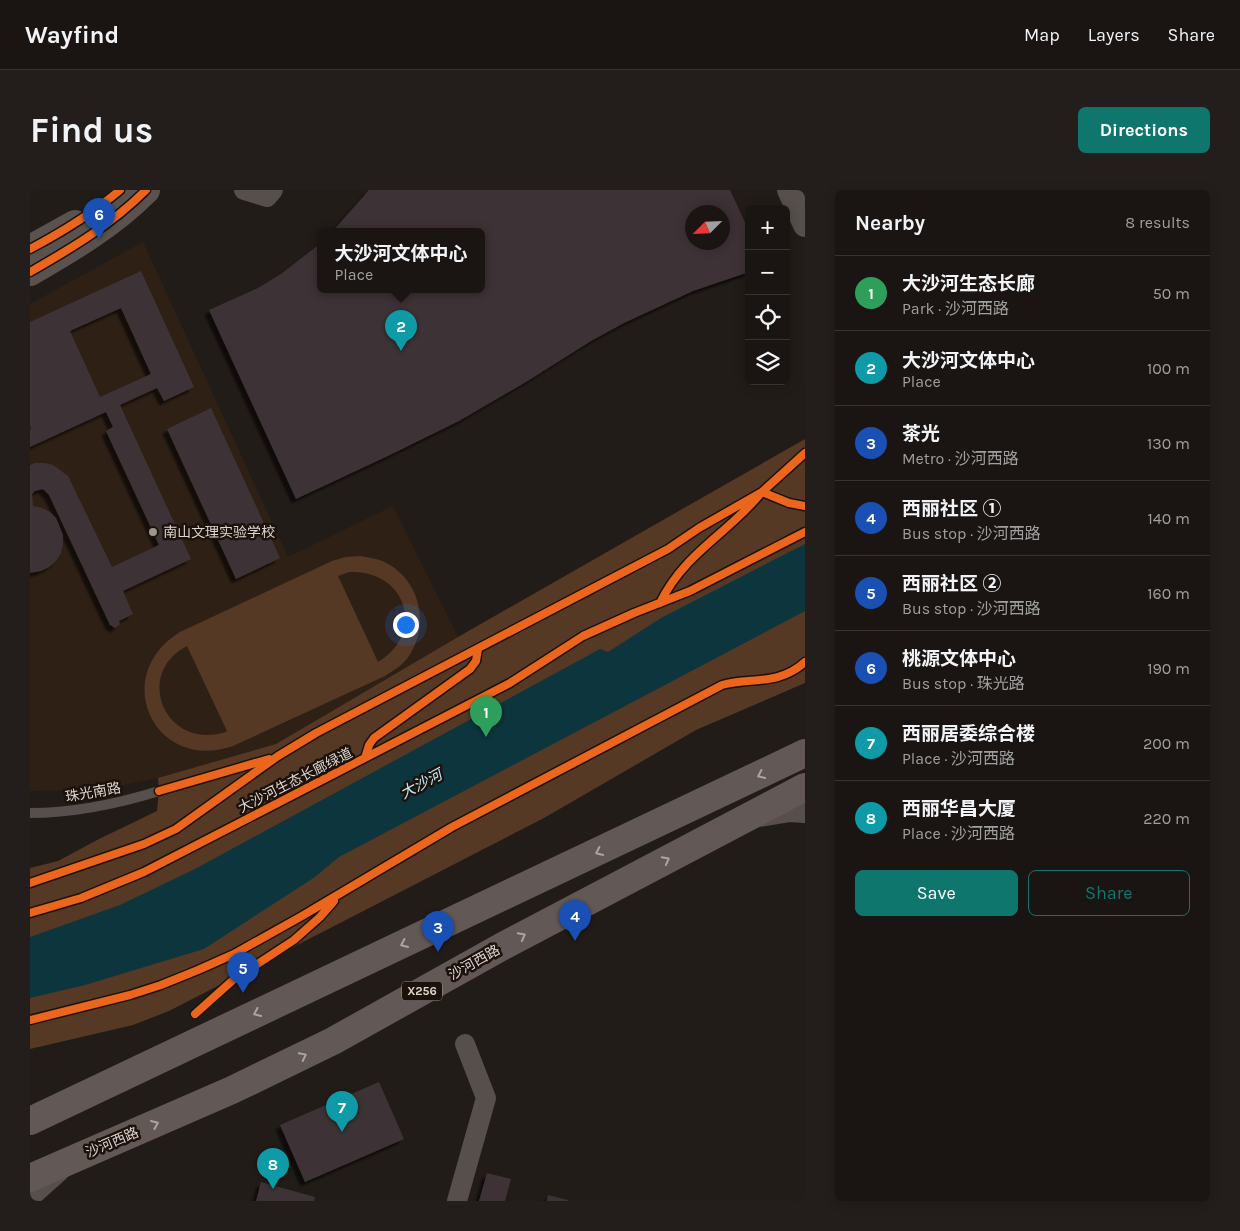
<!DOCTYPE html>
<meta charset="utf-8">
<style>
:root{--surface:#1a1512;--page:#231e1b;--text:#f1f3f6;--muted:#9f9f9f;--line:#383432;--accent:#0f766e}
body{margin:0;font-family:Karla,"Noto Sans SC",sans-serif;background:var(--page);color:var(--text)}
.controls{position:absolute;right:15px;top:15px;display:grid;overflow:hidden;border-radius:8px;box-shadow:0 2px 12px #0003}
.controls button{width:45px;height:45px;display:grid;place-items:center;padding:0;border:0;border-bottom:1px solid var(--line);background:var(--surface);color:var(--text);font:25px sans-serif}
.compass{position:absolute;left:655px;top:15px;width:45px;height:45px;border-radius:50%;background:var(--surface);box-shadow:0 2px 12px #0003;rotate:246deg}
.you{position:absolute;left:375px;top:434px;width:18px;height:18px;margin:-12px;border:4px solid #fff;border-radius:50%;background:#1a73e8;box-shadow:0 0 0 8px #1a73e833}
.badge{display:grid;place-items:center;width:32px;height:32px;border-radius:50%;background:var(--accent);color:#fff;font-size:16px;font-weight:700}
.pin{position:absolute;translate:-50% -41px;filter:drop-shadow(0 1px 2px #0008)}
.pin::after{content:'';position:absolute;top:26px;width:18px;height:15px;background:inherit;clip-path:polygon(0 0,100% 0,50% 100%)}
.popup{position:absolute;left:287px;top:38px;width:168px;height:65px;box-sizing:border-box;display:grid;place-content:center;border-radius:8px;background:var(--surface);filter:drop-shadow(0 1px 4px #0005);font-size:16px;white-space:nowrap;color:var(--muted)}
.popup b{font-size:19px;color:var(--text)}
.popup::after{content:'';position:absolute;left:50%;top:100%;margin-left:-10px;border:10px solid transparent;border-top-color:var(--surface)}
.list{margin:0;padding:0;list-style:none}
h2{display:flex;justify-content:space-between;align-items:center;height:65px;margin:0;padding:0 20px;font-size:21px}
h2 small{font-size:16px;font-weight:400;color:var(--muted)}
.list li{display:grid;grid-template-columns:32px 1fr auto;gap:15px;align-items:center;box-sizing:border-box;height:75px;padding:0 20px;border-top:1px solid var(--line)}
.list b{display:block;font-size:19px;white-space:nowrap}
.list p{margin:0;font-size:16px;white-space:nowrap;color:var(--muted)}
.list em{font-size:16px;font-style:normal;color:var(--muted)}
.actions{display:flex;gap:10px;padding:15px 20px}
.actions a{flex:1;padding:11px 0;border:1px solid var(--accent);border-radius:8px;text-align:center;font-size:18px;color:var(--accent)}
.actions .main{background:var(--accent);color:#fff}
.icon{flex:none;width:28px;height:28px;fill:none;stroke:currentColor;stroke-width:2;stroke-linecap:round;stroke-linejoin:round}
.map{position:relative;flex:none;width:775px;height:1011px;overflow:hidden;border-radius:8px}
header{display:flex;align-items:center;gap:30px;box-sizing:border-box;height:70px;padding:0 25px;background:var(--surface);border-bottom:1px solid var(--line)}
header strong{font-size:24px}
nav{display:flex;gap:28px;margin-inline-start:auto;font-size:18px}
.intro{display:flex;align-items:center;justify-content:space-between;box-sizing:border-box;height:120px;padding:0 30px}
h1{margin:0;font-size:35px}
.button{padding:12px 22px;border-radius:8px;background:var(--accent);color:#fff;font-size:18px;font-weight:700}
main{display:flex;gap:30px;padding:0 30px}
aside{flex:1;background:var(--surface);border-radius:8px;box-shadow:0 2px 12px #0003}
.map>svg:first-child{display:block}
.built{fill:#2f2016}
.green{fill:#563924;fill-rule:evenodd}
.water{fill:#0c353d}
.building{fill:#3d3334;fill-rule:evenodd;filter:url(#shadow)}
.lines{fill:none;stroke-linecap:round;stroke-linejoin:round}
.path{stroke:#5a5552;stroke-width:3;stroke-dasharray:5 2.5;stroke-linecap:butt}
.service{stroke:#564f4c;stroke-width:10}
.minor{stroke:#564f4c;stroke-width:20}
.tertiary{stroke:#564f4c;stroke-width:24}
.secondary{stroke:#59524e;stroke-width:28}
.primary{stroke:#625956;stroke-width:28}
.cycleway-casing{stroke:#1c120b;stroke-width:11}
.cycleway{stroke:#eb651d;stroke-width:8}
.oneway{stroke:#aca4a0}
.poi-dot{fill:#9c9590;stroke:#1c120b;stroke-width:2}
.labels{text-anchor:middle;stroke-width:5;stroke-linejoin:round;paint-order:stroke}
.shield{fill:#1c120b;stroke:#a39b96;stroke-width:1}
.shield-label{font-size:12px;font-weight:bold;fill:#ddd6d1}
.poi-label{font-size:14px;fill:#ddd6d1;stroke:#1c120b;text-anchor:start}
.street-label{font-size:14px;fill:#ddd6d1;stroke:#1c120b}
.water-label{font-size:15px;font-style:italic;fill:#bbeefc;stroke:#1c120b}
</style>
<header>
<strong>Wayfind</strong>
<nav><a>Map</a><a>Layers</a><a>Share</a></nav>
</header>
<div class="intro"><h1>Find us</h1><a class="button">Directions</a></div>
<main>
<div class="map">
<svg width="775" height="1011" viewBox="0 0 775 1011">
<defs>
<filter id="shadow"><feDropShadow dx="-4.5" dy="4.5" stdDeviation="1" flood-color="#0009"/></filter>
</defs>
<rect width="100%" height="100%" fill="#221c18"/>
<!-- built -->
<path class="built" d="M113,52L258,367L363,316L428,447L246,554L128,588L69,600L0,601V114Z"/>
<!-- green -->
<path class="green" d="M775,249V493L666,540L514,628L139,821L103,835L0,859V678L28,671L69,649L127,621L129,601L128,588L246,554L428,447Z
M331,366C341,368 351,369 360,375C391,394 399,436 379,466C373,475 364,480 355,486L203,556C124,583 79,486 150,442L302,371L316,367ZM319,382C376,379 397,443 348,472L308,386ZM157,456L197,541L196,542C135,561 103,484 157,456Z"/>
<!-- water -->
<path class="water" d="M775,354V421L309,667L285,687L174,759L55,795L0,808V747L90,715L165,679L570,459L578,462L631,428Z"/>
<!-- building -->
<path class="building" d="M339,0H700L719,41V82L663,101L594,133L561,151L496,192L429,231L360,265L266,309L179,120L228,98L251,84L291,53V100H451V42H302ZM662,22H692V52H662Z
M111,81L164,197L134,211L127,198L90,215L161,369L93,401L103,424L89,431L90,434L85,438L80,435L19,305L13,299L5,301L2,304L3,316L12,318L20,322L26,328L33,345V354L31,363L26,371L19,377L11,381L0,383V275L5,273H14L23,275L38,286L82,377L129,355L76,241L83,237L76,222L0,257V240L1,239L0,236V132ZM91,118L121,184L70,207L40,141Z
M181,218L250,368L206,389L137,239Z
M349,892L374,949L275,992L250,935Z
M457,983L481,989L475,1011H449Z
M231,992L285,1007L284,1011H226Z
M518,1005L538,1010V1011H517Z"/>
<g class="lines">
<!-- path -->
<path class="path" d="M772,475L775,480"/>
<!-- service -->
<path class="service" d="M0,623C44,623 87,614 129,601"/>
<!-- minor -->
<path class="minor" d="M214,0L237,7L243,0
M427,1011L456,908L435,854"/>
<!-- tertiary -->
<path class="tertiary" d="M759,0L775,35
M729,625L760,620L775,621
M0,1005L28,980"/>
<!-- secondary -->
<path class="secondary" d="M0,59L45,34
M0,82C42,58 82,34 116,0"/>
<!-- primary -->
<path class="primary" d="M0,931L775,563
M0,988L202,900L303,851L473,756L775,597"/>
<!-- cycleway casing -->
<g class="cycleway-casing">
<path id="cycleway" d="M0,59C32,42 62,24 90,0
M0,82C42,58 82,34 116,0
M630,413C655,362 698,344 732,302L759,313L775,316
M335,568L339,555L344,548L440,479L446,471L448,459
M129,601L239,569
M0,693L114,654L146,639L248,566L286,543L638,359L669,338L732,302L775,263
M0,723L51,708L114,682L480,493L553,446L604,423L660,401L775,342
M165,824L203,790L264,750L290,727L304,711
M0,830L100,805L131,795L168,780L204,764L272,726L422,637L692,495C722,487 748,496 775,472"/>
</g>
<!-- cycleway -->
<use href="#cycleway" class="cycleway"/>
</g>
<!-- one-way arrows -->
<defs><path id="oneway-chevron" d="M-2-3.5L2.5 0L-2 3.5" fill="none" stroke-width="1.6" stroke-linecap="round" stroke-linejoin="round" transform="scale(1.25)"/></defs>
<g class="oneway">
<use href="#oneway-chevron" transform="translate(731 585) rotate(155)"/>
<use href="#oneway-chevron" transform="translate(569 662) rotate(155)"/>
<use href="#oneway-chevron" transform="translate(636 670) rotate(-28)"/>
<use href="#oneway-chevron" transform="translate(492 746) rotate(-28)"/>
<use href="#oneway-chevron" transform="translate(374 754) rotate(155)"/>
<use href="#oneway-chevron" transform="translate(227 823) rotate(155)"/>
<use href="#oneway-chevron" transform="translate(273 866) rotate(-26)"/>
<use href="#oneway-chevron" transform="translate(125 934) rotate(-23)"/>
</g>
<!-- markers -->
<circle class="poi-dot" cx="123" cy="342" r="5"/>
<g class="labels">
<!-- shield labels -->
<rect class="shield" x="372" y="791.5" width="40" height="19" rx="4"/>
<g class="shield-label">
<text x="392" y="805">X256</text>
</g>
<!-- poi labels -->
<g class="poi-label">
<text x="133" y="347">南山文理实验学校</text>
</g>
<!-- street labels -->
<g class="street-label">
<text transform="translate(265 590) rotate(-27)" y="5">大沙河生态长廊绿道</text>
<text transform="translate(63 602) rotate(-10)" y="5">珠光南路</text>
<text transform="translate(444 772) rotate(-29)" y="5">沙河西路</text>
<text transform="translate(82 952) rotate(-23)" y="5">沙河西路</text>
</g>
<!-- water labels -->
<g class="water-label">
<text transform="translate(391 594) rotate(-28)" y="5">大沙河</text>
</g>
</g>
</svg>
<div class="controls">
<button>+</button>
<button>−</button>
<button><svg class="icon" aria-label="locate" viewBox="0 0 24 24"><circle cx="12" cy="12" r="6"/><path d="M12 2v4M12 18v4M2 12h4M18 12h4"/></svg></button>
<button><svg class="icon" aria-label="layers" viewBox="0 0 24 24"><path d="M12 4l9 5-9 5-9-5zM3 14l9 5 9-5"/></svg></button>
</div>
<svg class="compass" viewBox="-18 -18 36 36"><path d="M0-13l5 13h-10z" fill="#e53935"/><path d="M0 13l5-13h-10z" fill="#9f9f9f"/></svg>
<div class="you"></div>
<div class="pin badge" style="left:456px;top:547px;background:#2e9e5b">1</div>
<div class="pin badge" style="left:371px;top:161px;background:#0f9aa8">2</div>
<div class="popup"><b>大沙河文体中心</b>Place</div>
<div class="pin badge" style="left:408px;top:762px;background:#1a4fb4">3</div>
<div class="pin badge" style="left:545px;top:751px;background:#1a4fb4">4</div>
<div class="pin badge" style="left:213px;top:803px;background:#1a4fb4">5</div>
<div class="pin badge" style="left:69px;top:49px;background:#1a4fb4">6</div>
<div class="pin badge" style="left:312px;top:942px;background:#0f9aa8">7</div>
<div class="pin badge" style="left:243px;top:999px;background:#0f9aa8">8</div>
</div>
<aside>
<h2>Nearby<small>8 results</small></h2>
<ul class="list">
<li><span class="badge" style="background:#2e9e5b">1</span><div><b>大沙河生态长廊</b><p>Park · 沙河西路</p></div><em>50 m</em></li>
<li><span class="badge" style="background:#0f9aa8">2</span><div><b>大沙河文体中心</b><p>Place</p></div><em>100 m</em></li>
<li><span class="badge" style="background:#1a4fb4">3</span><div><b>茶光</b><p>Metro · 沙河西路</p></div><em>130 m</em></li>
<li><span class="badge" style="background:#1a4fb4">4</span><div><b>西丽社区 ①</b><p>Bus stop · 沙河西路</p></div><em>140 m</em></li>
<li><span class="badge" style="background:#1a4fb4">5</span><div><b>西丽社区 ②</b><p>Bus stop · 沙河西路</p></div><em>160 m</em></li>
<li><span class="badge" style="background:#1a4fb4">6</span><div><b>桃源文体中心</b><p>Bus stop · 珠光路</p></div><em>190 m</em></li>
<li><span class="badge" style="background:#0f9aa8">7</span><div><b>西丽居委综合楼</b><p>Place · 沙河西路</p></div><em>200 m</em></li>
<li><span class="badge" style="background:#0f9aa8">8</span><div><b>西丽华昌大厦</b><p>Place · 沙河西路</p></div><em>220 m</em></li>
</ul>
<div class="actions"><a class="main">Save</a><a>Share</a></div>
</aside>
</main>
